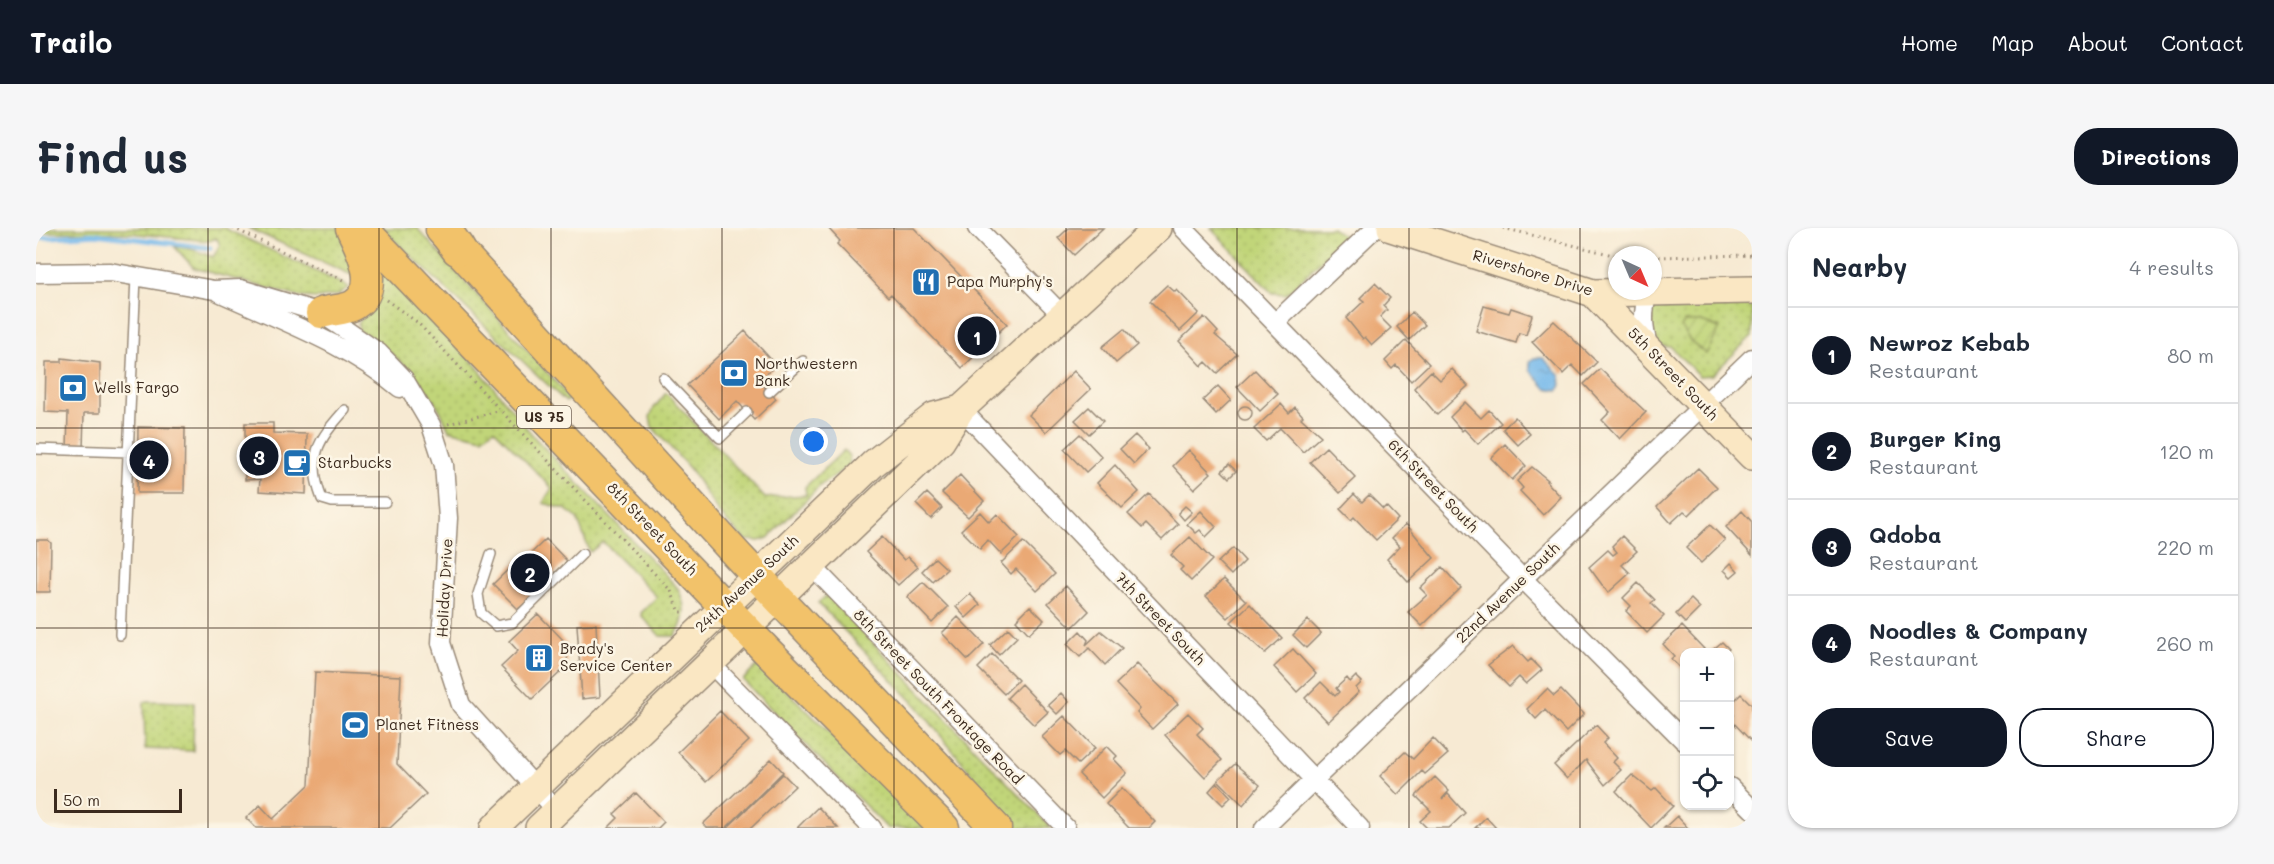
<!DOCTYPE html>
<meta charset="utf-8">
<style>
:root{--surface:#fff;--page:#f6f6f7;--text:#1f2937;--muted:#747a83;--line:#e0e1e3;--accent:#111827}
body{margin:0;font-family:Mali,sans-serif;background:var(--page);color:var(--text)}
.controls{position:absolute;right:18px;bottom:18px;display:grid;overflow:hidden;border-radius:12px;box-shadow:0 2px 4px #0004}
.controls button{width:54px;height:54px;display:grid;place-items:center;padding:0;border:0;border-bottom:2px solid var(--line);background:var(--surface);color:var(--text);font:30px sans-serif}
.compass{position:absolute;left:1572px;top:18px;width:54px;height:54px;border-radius:50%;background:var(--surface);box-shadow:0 2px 4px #0004;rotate:136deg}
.scale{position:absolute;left:18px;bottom:15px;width:128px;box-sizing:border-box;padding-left:6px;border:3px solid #3b2a1e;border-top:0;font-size:16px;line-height:21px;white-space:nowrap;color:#3b2a1e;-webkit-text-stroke:4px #fcf5e5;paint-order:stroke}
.you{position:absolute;left:778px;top:214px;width:21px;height:21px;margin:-15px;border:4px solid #fff;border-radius:50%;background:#1a73e8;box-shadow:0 0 0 9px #1a73e833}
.badge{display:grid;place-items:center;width:39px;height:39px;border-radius:50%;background:var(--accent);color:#fff;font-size:20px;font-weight:700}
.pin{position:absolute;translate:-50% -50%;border:3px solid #fff;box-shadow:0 2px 6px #0006}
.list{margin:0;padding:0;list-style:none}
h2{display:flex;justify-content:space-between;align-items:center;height:78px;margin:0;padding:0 24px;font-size:26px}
h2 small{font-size:20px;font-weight:400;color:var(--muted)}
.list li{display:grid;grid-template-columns:39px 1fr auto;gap:18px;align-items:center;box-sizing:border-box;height:96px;padding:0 24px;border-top:2px solid var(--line)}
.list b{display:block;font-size:22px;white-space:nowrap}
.list p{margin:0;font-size:20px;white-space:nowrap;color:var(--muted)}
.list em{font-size:20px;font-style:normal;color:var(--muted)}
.actions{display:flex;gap:12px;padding:18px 24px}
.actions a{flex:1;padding:14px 0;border:2px solid var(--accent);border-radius:24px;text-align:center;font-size:21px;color:var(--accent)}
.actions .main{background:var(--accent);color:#fff}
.icon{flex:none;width:33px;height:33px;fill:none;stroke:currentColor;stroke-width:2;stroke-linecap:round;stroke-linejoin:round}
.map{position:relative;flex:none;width:1716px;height:600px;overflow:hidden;border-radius:24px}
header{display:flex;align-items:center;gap:36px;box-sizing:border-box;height:84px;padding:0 30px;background:var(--accent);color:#fff}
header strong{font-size:28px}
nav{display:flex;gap:33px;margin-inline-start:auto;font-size:21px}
.intro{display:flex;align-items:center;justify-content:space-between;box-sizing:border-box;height:144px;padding:0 36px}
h1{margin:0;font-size:42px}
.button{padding:15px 27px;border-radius:24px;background:var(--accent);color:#fff;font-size:21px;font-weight:700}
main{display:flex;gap:36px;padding:0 36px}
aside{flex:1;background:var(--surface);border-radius:24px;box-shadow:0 2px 4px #0004}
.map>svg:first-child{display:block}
.grass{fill:url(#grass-dots);stroke:#7e804c;stroke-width:1.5}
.garden{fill:url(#garden-furrows);stroke:#7e804c;stroke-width:1.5}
.water{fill:url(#water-ripples);stroke:#587284;stroke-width:1.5}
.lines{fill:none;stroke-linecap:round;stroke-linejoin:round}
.stream{stroke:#76b9eb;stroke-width:5}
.building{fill:#eaa974}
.lane-casing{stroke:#998a78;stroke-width:12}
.street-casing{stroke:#998a78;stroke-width:21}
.secondary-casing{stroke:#998a78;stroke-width:30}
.primary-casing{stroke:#998a78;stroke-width:33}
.highway-casing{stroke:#998a78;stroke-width:36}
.path{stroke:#998a78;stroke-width:3;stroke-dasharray:1.5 4.5;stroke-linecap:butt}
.lane{stroke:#fff;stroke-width:9}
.street{stroke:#fff;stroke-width:18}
.secondary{stroke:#fae7c3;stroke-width:27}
.primary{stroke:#f2c26a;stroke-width:30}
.highway{stroke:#f2c26a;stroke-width:33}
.grid{fill:none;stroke:#3b2a1e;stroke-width:1.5;stroke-opacity:0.55}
.labels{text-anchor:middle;stroke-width:5;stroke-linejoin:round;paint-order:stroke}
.shield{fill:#fcf5e5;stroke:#75675a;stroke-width:1.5}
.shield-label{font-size:14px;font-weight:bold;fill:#3b2a1e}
.street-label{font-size:15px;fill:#3b2a1e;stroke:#fcf5e5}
.poi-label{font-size:15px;fill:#3b2a1e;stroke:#fcf5e5;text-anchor:start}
</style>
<header>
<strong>Trailo</strong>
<nav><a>Home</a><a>Map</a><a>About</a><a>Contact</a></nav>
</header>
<div class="intro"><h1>Find us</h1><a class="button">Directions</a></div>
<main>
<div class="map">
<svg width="1716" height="600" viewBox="0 0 1716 600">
<defs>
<pattern id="grass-dots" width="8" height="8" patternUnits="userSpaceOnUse" patternTransform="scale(1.5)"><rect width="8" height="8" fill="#c1d579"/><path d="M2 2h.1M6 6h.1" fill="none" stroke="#a7b768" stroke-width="1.8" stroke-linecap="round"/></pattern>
<pattern id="garden-furrows" width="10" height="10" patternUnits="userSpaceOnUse" patternTransform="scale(1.5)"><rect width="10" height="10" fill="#c1d579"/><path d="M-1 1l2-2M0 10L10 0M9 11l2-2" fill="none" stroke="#a7b768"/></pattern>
<pattern id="water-ripples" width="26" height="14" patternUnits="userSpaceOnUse" patternTransform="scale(1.5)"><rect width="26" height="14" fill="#76b9eb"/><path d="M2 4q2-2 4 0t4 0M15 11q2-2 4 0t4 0" fill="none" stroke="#6297be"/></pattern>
</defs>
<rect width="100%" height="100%" fill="#fcf5e5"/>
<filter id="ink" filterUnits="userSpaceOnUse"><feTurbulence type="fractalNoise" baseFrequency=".0167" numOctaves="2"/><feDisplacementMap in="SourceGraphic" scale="12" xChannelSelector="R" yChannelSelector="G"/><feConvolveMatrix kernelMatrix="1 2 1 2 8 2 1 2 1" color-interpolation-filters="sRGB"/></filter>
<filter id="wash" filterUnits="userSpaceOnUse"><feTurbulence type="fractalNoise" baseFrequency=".008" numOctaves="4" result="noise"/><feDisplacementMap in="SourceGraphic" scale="24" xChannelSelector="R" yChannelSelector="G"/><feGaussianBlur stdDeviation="1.35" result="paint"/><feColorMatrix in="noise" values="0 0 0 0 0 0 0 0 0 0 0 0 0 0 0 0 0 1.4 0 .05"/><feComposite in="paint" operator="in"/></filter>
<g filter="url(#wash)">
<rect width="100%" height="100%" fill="#f7ead3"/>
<!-- grass -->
<path class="grass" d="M0,0H188L313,59L302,67L283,70L264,69L158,40L138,18L155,21L177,29L184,18L181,10L173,13L93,5L0,4Z
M212,0H305L320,49L216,2Z
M345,0H381L534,170L530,174Z
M1175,0H1296L1309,9L1251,66L1236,65Z
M341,35L428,123L499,210L640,358C651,375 651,391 639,408H624L606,388L605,385L621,369L567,314L554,324L541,290L529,281L507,275L516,260L458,201L447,210L413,202C396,157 362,127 323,103L322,95L332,84Z
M1716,76V108L1676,147L1663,148L1635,119L1623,118L1615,109L1616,80Z
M630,165L729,270L770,267L769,259L808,222L813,228L814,237L785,257L732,310L723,313L709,312L682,284L654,241L616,199L614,189L618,180Z
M791,367L1015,600H979L881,478L782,375Z
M723,436L892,600H851L707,452Z
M111,473L158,474L157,523L109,521L108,475Z"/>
<!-- garden -->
<path class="garden" d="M1648,94H1665L1684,100L1670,126L1656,115L1645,100Z"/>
<!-- water -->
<path class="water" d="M1498,130H1507L1524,147L1525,159L1522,162L1510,160L1494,142V133Z"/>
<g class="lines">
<!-- stream -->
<path class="stream" d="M0,10L60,6L174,20"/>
</g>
<g id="blocks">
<!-- building -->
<path class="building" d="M792,0H878L971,96L926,140L855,66L852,69L801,16L804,13Z
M1033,0H1067L1038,27L1022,10Z
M1339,55L1354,70L1347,78L1351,82L1344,89L1355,100L1336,117L1329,109L1327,111L1310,90L1328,73L1324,70Z
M1131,57L1139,64L1141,62L1163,85L1144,103L1114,73Z
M1448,78L1473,85L1475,80L1496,87L1490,107L1483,105L1480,115L1440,103Z
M1376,84L1389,97L1373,112L1361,99Z
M1168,89L1182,104L1179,107L1201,126L1181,145L1170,134L1166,138L1143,113Z
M1518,93L1561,134L1547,148L1536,137L1527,146L1496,114Z
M1088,101L1101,117L1080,135L1066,119Z
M709,103L740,137L723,153L740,171L718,192L701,173L683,191L651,157Z
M1370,112L1393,136L1375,153L1360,137L1356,141L1349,133Z
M26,130L64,135V185H48L47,222H31L32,185L9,184L10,134H26Z
M1416,141L1432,158L1401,187L1378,160L1395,143L1404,152Z
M1564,141L1610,184L1584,211L1566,192L1574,184L1548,156Z
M1219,142L1242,166L1224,183L1201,159Z
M1038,143L1055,161L1010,204L993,187Z
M1182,158L1195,172L1180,186L1167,172Z
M1429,174L1445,190L1453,182L1465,195L1442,216L1428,201L1426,203L1414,189Z
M1245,176L1253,185L1259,179L1267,188L1265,190L1285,208L1267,224L1244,200L1230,213L1218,201Z
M1202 185a7 7 0 1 1 14 0a7 7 0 1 1-14 0Z
M1053,179L1067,193L1053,206L1039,192Z
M1479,189L1494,206L1482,217L1467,201Z
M209,195H237V205L271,206L270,266L223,263L224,251L209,252Z
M102,199L149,200L148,265H101Z
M1044,206L1066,229L1050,244L1028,221Z
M1099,207L1113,221L1098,236L1084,221Z
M1469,216L1490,238L1476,252L1455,230Z
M1290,219L1320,250L1304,265L1274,234Z
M1153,222L1175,245L1158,261L1137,238Z
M1193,236L1200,243L1193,250L1186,243Z
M1079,237L1103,264L1086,280L1061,255Z
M1496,239L1512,252L1510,253L1525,269L1507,287L1484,263L1487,260L1481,253Z
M1662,240L1681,259L1653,287L1648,283L1635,295L1621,279Z
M924,247L948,273L932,289L906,265Z
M891,265L906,280L895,291L880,276Z
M1113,266L1142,296L1126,312L1110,296L1106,300L1092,286Z
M1318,266L1326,274L1333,267L1347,281L1350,278L1362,291L1340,312L1318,289L1315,292L1304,281Z
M1149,278L1156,284L1148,292L1142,285Z
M1165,283L1180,299L1170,309L1164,302L1160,305L1151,296Z
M1706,283L1716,294V327L1690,299Z
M944,284L953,294L961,286L983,309L965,326L952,312L944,321L925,302Z
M1370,296L1398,330L1372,354L1351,331L1364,318L1356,310Z
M1674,297L1689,312L1665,335L1650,320Z
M1586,308L1601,323L1586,337L1594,345L1572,365L1553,339L1572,322L1577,327L1581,324L1576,318Z
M846,309L868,332L872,329L882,339L862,357L830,324Z
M1154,309L1176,332L1155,353L1144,342L1147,339L1135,327Z
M510,311L531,333L507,357L508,359L482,381L457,356L482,332L485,335Z
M0,312H12L15,315L14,364H0Z
M987,314L1019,346L1001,363L980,341L975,346L965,335Z
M1197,320L1209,333L1195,347L1182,334Z
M899,330L911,341L897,354L886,343Z
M1695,335L1702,343L1695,349L1688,342Z
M1406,339L1425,360L1386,398L1372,384L1391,367L1384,360Z
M1188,351L1210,373L1192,390L1170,368Z
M887,354L912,379L896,395L871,369Z
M1602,355L1619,372L1615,375L1628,388L1611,405L1590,383L1595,378L1587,370Z
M1030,358L1053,383L1036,400L1012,375Z
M934,366L944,377L930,390L920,379Z
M1655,371L1664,380L1649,395L1640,386Z
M1214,376L1246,410L1229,425L1195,394Z
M994,378L1008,392L993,406L980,392Z
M502,386L531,416V438L496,471L465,439L482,423L473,413Z
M922,389L948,416L932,432L906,405Z
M1272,392L1285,405L1270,420L1257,407Z
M560,396L564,469L546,471L541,397Z
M1646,398L1668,421L1665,424H1648L1646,442L1635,431L1638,428L1627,416Z
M972,400L981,409L963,427L954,417Z
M1044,403L1052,412L1050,417L1065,403L1086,420L1069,437L1053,420L1044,429L1031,416Z
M1686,414L1693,421L1690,424H1674Z
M1477,418L1492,434L1495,431L1506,442L1490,456L1483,449L1473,459L1452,437Z
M1257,421L1280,446L1261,464L1238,439Z
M956,426L982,452L968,466L942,440Z
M1101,436L1142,476L1116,501L1101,485L1104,481L1080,456Z
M279,444L365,448L361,536L390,566L354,600H220L210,590L224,577L237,591L273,557Z
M1320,448L1326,454L1320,460L1323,464L1292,494L1269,470L1285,454L1299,468L1303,464L1300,460L1311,450L1314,454Z
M985,456L1012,484L998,497L971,470Z
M1511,461L1518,468L1525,462L1548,486L1530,504L1509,482L1500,491L1491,481Z
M1025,465L1033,474L1021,486L1012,477Z
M1705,466L1716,477V514L1694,491L1698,487L1694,482V477Z
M684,483L713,513L670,554L642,524Z
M1152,485L1167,500L1161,506L1186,532L1169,549L1129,507Z
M1028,488L1059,520L1042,536L1029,523L1024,527L1006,509Z
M1560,497L1572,510L1567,515L1581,530L1577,534L1585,542L1569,557L1550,532L1531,551L1518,537Z
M1397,510L1412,526L1389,546L1386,543L1362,567L1344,548L1369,524L1377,531Z
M1071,518L1081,528L1078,531L1091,545L1066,570L1043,546Z
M735,531L747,544L690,600H671L667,596Z
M1199,536L1224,557L1207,577L1182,552Z
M747,546L759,558L715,600H691Z
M1596,547L1616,563L1620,560L1637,578L1615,600L1580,563Z
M1399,549L1413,563L1406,571L1412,566L1429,585L1413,600H1391L1384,593L1395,583L1380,568Z
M1181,554L1195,569L1187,577L1173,563Z
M1086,560L1119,594L1113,600H1093L1070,576Z
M600,565L628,594L622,600H572L582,590L578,586Z
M782,579L802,600H761Z
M1641,588L1652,600H1628Z
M1450,589L1460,600H1439Z"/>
</g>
</g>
<g filter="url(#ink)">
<use href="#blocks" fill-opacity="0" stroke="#998a78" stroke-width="1.5"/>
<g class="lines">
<!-- lane casing -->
<g class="lane-casing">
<path id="lane" d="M627,150L684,210L711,184
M733,164L767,133
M309,182C282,212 270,229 286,271L296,274H349
M0,221L93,224
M455,326L442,366L445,385L460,398L476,395L546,326
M84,407L100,49"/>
</g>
<!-- street casing -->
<g class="street-casing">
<path id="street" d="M941,0L1026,87
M1147,0L1487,351L1648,513
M0,45L74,44L178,62L205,61L285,85L343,125L368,151L395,197L408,237L412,290L405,415L425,477L521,583
M183,64C246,93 310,115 364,160
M1612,64C1606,85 1607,100 1613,121
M1240,94L1339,0
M925,181L1324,600
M775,337L1030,600
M674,435L836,600
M1694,559L1716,581
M1228,600L1716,130"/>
</g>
<!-- secondary casing -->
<g class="secondary-casing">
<path id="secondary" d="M1355,0L1557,65L1716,62
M1557,65L1716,228
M458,600L838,235L898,188L925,181
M503,600L905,213L925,181L1122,0"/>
</g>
<!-- primary casing -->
<g class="primary-casing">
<path id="primary" d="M326,0L731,423L908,600
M405,2L702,328L960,600
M285,85C295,82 310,82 318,77C346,60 325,21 315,0"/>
</g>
<!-- highway casing -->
<g class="highway-casing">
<path id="highway" d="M407,0L422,21"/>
</g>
<!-- path -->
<path class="path" d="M197,0L309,53
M1467,0L1581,28
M1617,29L1716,27
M350,72L381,94L401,115L635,363L644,384H651
M412,196L462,183"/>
<!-- lane -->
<use href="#lane" class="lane"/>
<!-- street -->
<use href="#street" class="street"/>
<!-- secondary -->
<use href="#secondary" class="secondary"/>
<!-- primary -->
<use href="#primary" class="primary"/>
<!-- highway -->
<use href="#highway" class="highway"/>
</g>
</g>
<!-- grid -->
<path class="grid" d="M172,0V600M343,0V600M515,0V600M686,0V600M858,0V600M1030,0V600M1201,0V600M1373,0V600M1544,0V600M0,200H1716M0,400H1716"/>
<!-- icons -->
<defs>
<g id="restaurant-square" transform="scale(1.5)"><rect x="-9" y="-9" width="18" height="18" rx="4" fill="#1f6fb2" stroke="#fcf5e5"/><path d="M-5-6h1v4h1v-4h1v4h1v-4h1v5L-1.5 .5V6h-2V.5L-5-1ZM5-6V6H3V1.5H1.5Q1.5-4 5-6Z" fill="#fff"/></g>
<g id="bank-square" transform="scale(1.5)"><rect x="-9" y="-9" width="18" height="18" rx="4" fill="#1f6fb2" stroke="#fcf5e5"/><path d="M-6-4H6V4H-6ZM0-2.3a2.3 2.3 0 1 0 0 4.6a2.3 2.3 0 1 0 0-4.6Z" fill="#fff"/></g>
<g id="cafe-square" transform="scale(1.5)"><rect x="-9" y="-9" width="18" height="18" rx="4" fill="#1f6fb2" stroke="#fcf5e5"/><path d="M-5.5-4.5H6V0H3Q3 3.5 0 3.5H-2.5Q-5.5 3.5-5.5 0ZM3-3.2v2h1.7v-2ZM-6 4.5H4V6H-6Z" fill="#fff"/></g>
<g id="building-square" transform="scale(1.5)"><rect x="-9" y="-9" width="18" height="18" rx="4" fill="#1f6fb2" stroke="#fcf5e5"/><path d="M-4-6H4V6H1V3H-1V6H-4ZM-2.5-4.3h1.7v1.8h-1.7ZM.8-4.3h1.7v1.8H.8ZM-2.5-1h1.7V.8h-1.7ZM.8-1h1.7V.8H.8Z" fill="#fff"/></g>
<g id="stadium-square" transform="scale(1.5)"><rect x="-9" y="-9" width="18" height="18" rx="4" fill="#1f6fb2" stroke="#fcf5e5"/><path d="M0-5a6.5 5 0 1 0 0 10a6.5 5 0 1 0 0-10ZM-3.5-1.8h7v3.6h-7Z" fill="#fff"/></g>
</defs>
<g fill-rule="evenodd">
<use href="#restaurant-square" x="890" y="54"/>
<use href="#bank-square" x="698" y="145"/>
<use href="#bank-square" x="37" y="160"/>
<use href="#cafe-square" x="261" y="235"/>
<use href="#building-square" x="503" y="430"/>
<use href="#stadium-square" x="319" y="497"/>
</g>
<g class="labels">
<!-- shield labels -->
<rect class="shield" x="481" y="178" width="54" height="22" rx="4.5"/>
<g class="shield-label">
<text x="508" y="194">US 75</text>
</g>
<!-- street labels -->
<g class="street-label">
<text transform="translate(1497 45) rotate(17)" y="5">Rivershore Drive</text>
<text transform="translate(1637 146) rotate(46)" y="5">5th Street South</text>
<text transform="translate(1397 258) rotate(46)" y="5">6th Street South</text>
<text transform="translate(616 301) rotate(46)" y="5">8th Street South</text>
<text transform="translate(711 356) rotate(-43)" y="5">24th Avenue South</text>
<text transform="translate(409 360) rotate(-87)" y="5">Holiday Drive</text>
<text transform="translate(1472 365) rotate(-44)" y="5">22nd Avenue South</text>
<text transform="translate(1124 391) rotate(46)" y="5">7th Street South</text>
<text transform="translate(902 469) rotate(46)" y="5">8th Street South Frontage Road</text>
</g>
<!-- poi labels -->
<g class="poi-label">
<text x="911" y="59">Papa Murphy's</text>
<text x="719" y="141">Northwestern<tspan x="719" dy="17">Bank</tspan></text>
<text x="58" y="165">Wells Fargo</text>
<text x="282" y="240">Starbucks</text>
<text x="524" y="426">Brady's<tspan x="524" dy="17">Service Center</tspan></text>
<text x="340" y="502">Planet Fitness</text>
</g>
</g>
</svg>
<div class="controls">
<button>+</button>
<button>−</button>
<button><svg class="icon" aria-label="locate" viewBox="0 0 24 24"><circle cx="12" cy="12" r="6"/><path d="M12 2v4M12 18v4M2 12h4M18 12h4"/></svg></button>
</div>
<svg class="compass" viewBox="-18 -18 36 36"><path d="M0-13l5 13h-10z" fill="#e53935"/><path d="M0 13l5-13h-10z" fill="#747a83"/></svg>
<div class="scale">50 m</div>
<div class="you"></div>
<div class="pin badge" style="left:941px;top:108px">1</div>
<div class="pin badge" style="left:494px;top:345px">2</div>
<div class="pin badge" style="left:223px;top:228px">3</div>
<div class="pin badge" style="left:113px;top:232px">4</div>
</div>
<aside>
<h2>Nearby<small>4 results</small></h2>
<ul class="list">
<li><span class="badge">1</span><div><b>Newroz Kebab</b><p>Restaurant</p></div><em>80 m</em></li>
<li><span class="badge">2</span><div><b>Burger King</b><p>Restaurant</p></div><em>120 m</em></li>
<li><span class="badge">3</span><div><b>Qdoba</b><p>Restaurant</p></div><em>220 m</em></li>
<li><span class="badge">4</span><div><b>Noodles &amp; Company</b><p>Restaurant</p></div><em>260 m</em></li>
</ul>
<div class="actions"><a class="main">Save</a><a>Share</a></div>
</aside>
</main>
